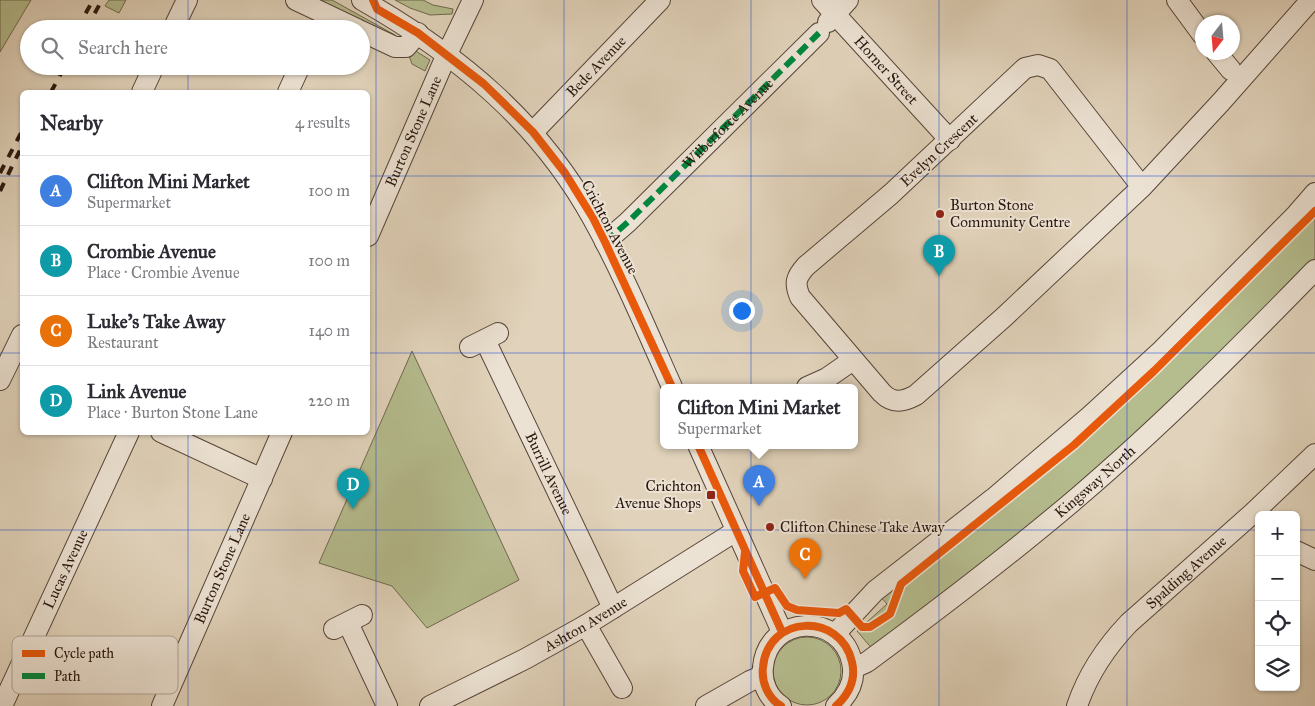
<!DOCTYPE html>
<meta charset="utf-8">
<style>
:root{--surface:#fff;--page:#f7f7f7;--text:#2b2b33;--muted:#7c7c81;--line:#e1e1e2;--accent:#b45309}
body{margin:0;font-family:"IM FELL Great Primer",serif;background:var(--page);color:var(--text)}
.controls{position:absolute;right:15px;bottom:15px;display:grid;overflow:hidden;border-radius:8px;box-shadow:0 1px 4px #0004}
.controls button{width:45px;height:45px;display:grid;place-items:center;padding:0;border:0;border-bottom:1px solid var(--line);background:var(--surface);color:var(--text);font:25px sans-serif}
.compass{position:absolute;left:1195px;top:15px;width:45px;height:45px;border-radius:50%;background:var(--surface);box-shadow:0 1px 4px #0004;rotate:196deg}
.you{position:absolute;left:741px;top:310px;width:18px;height:18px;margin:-12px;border:4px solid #fff;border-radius:50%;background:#1a73e8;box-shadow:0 0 0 8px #1a73e833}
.badge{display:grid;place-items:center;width:32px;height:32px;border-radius:50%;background:var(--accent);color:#fff;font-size:16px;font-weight:700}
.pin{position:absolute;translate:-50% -41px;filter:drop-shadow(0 1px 2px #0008)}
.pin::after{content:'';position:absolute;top:26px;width:18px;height:15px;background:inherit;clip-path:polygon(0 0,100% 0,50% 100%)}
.popup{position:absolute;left:660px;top:384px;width:198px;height:65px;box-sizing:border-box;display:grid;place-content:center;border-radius:8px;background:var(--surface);filter:drop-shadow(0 1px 4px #0005);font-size:16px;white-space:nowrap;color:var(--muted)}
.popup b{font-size:19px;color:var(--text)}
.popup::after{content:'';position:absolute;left:50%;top:100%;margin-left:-10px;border:10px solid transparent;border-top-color:var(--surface)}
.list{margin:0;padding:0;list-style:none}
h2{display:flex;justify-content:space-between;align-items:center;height:65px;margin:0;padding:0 20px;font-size:21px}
h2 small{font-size:16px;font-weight:400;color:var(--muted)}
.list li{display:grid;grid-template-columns:32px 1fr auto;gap:15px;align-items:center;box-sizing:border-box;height:70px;padding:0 20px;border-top:1px solid var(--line)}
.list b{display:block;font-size:19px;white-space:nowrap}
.list p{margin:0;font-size:16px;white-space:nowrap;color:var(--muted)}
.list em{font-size:16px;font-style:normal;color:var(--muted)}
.icon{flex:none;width:28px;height:28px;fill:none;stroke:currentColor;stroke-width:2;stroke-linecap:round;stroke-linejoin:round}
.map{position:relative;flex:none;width:1315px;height:706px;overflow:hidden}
.search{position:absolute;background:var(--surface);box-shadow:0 1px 4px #0004;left:20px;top:20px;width:350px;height:55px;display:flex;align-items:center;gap:12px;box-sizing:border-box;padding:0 18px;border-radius:28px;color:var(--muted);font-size:19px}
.panel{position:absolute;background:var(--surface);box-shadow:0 1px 4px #0004;left:20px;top:90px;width:350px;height:345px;border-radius:8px}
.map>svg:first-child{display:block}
.green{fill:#b5bc8e;stroke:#6f694e}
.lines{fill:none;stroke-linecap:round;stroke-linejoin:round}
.minor-casing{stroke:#574539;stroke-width:22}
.minor{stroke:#ece2d3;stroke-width:20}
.rail{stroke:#29160e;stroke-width:4;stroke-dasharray:9 9;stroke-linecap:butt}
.quiet{stroke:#00873e;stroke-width:6;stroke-dasharray:12 6;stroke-linecap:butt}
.cycleway-casing{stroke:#ece2d3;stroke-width:11}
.cycleway{stroke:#e8590c;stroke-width:8}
.grid{fill:none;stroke:#1d4ed8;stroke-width:1;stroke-opacity:0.55}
.poi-dot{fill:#8f2418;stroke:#ece2d3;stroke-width:2}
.labels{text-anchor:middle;stroke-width:4;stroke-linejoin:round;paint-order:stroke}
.street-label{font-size:15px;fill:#29160e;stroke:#ece2d3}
.poi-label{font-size:15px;fill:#29160e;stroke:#ece2d3;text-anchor:start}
.key{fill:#ece2d3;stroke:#b2a598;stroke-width:1}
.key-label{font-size:14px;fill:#29160e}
</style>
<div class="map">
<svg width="1315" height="706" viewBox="0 0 1315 706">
<rect width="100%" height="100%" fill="#e1d3bb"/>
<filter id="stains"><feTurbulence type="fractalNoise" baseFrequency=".004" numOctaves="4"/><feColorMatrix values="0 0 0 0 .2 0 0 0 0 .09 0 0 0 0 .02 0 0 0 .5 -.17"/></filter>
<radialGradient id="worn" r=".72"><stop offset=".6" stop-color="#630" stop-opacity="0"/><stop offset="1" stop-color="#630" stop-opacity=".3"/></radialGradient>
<!-- green -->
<path class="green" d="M0,0H31L0,52Z
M109,0H126L119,13L105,6Z
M308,0H332L395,35V39Z
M395,0H423L433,5L453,9L452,14L430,15L410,8Z
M414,50L430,60L425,71L412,64L408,53Z
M1315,203V262L1231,350L1049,515L874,651L857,631L887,604L879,595Z
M412,351L519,580L427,628L392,586L319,563Z
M773 671a34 34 0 1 1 68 0a34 34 0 1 1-68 0Z"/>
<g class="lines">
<!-- minor casing -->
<g class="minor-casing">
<g id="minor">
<path d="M296,0L357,29"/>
<path d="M362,0C457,54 539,121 593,219C623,273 647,331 672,387"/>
<path id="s1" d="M822,0L950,140"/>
<path d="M1177,0L1202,34"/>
<path d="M828,22L848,0"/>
<path d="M173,29L187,0"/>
<path d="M361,31L395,47H406L418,33"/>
<path d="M1216,52L1231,70"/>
<path d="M142,92L154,66"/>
<path d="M288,92L300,66"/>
<path id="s2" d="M533,132L660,0"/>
<path d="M1142,187L1050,69L1038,65L1025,68L891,194L806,266C796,277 794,283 800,297L882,393C893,404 903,402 916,395L1004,317L1142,187L1221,102L1311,0"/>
<path id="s3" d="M368,236L447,54L473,0"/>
<path d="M605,242L628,222L819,33"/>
<path id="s4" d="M485,340L613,608"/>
<path d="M470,347L498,333"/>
<path d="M0,380L22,335"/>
<path d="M807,387L827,378L853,360"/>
<path d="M161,432L262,479"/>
<path d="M698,445L782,632"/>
<path d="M1296,551L1315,560"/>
<path d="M348,623L387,706"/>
<path d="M586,625L622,688"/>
<path d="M334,629L362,615"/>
<path d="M835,634L875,591L994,498L1090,416L1162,350L1295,216L1315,193"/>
<path id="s5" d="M854,668L867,662C939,609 1010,555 1078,497C1161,426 1239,348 1315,270"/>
<path id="s6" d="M2,706L129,432"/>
<path id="s7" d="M162,706L282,432"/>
<path id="s8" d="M430,706L525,659L586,625L736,531"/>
<path d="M706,706L750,681L762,676"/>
<path d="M781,706C768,698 761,682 763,667C768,614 841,612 852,662C856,679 849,694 836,706"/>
<path id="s9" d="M1077,706C1088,674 1106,647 1129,623L1253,513L1315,454"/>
</g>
</g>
<!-- minor -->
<use href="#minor" class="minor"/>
<!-- rail -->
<path class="rail" d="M77,29L93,0
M86,29L102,0
M51,92L65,66
M0,173L22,131
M0,191L22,146"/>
<!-- quiet -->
<path class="quiet" id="s10" d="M605,242L628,222L819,33"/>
<!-- cycleway casing -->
<g class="cycleway-casing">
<path id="cycleway" d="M373,0L377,9L418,33L484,84L533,132L565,173L593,218L605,242L672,387
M698,445L782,632
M745,552L743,571L755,597L775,588L787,606L797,610L839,613L846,609L862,627H870L890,614L901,584L1074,445L1154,371L1315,211
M781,706C768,698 761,682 763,667C768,614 841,612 852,662C856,679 849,694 836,706"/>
</g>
<!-- cycleway -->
<use href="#cycleway" class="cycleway"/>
</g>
<!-- grid -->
<path class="grid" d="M188,0V29M376,0V706M564,0V706M751,0V706M939,0V706M1127,0V706M188,66V92M0,176H22M368,176H1315M0,353H22M368,353H1315M188,432V706M0,530H1259M1296,530H1315"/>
<!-- markers -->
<g class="poi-dot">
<circle cx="940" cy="214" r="5"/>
<rect x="706" y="490" width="10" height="10" rx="2.5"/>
<circle cx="770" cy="527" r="5"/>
</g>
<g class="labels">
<!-- street labels -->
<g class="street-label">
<text dy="5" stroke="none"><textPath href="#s2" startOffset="91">Bede Avenue</textPath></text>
<text dy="5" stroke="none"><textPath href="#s1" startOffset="95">Horner Street</textPath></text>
<text dy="5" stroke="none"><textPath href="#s10" startOffset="171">Wilberforce Avenue</textPath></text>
<text dy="5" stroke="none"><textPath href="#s3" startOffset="114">Burton Stone Lane</textPath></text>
<text transform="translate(939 150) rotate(-43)" y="5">Evelyn Crescent</text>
<text transform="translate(610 227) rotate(62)" y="5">Crichton Avenue</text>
<text dy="5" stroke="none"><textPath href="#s4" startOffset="148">Burrill Avenue</textPath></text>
<text dy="5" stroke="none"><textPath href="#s5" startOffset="305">Kingsway North</textPath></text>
<text dy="5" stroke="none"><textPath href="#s6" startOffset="151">Lucas Avenue</textPath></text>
<text dy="5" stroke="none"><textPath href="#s7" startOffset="150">Burton Stone Lane</textPath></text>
<text dy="5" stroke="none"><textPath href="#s9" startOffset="175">Spalding Avenue</textPath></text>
<text dy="5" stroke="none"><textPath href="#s8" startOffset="176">Ashton Avenue</textPath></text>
</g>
<!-- poi labels -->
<g class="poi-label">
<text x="950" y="210">Burton Stone<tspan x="950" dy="17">Community Centre</tspan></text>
<text x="701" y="491" text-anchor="end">Crichton<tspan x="701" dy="17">Avenue Shops</tspan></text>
<text x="780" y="532">Clifton Chinese Take Away</text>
</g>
</g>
<!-- legend -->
<rect x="12" y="636" width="166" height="58" rx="8" class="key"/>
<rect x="22" y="650" width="23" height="7" fill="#e8590c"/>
<rect x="22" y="673" width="23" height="6" fill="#00873e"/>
<g class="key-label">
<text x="54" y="658">Cycle path</text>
<text x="54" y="681">Path</text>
</g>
<rect width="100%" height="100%" filter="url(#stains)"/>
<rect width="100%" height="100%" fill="url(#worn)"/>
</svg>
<div class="controls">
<button>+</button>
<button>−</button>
<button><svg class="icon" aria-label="locate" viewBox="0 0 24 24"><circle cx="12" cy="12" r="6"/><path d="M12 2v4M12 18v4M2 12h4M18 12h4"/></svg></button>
<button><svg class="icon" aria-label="layers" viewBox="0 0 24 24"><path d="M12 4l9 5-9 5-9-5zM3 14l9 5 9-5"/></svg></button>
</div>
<svg class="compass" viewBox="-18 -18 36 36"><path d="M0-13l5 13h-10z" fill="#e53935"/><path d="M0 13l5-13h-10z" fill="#7c7c81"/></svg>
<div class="you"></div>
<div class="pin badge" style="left:759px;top:506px;background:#3f7fe0">A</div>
<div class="popup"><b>Clifton Mini Market</b>Supermarket</div>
<div class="pin badge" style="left:939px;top:276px;background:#0f9aa8">B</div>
<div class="pin badge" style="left:805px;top:579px;background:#e8710a">C</div>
<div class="pin badge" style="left:353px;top:509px;background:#0f9aa8">D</div>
<div class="search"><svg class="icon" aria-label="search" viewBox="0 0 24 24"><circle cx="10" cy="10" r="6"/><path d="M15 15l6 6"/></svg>Search here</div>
<section class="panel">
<h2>Nearby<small>4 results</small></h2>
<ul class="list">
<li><span class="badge" style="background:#3f7fe0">A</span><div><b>Clifton Mini Market</b><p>Supermarket</p></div><em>100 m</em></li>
<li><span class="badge" style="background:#0f9aa8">B</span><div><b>Crombie Avenue</b><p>Place · Crombie Avenue</p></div><em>100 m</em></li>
<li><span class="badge" style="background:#e8710a">C</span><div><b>Luke's Take Away</b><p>Restaurant</p></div><em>140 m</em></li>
<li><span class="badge" style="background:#0f9aa8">D</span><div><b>Link Avenue</b><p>Place · Burton Stone Lane</p></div><em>220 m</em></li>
</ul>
</section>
</div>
